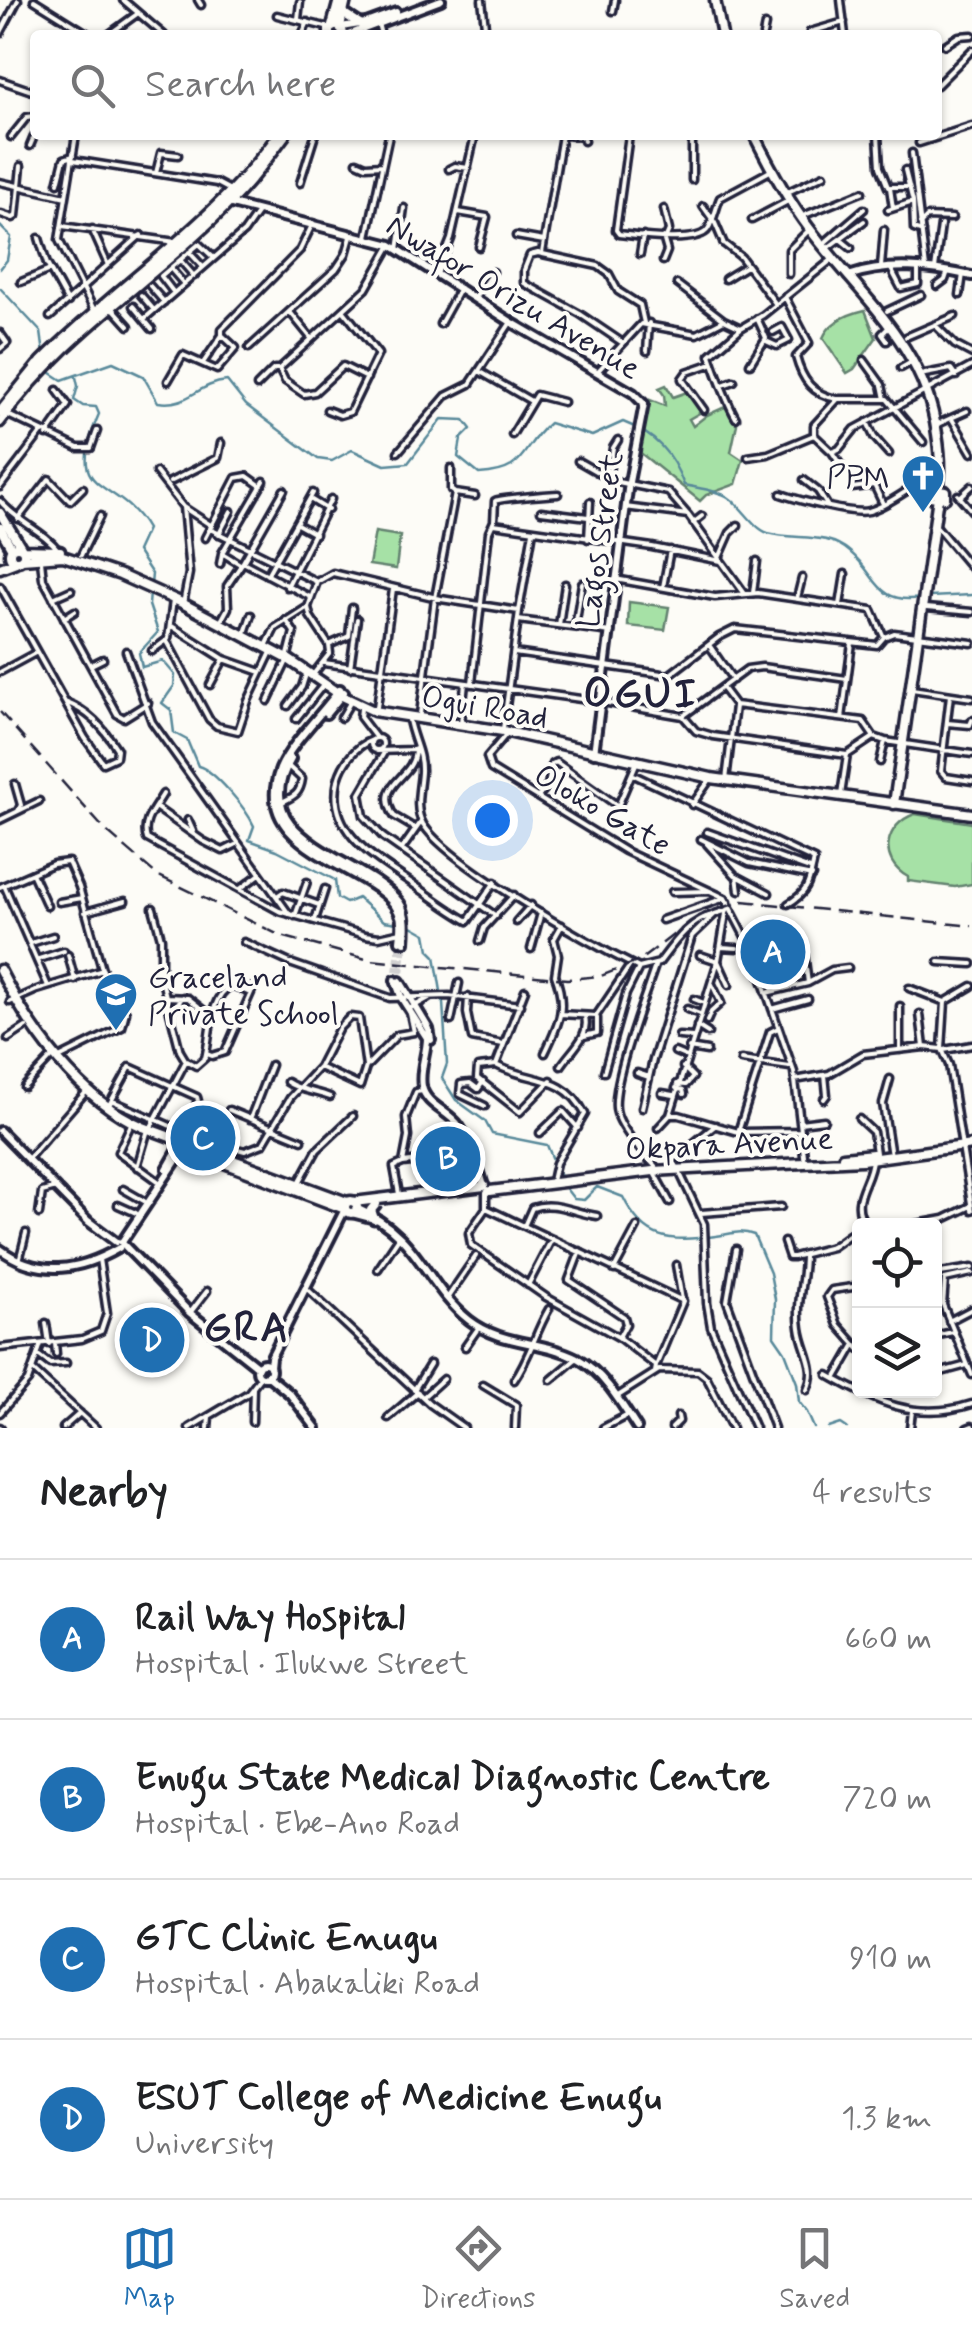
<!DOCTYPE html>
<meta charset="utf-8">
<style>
:root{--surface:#fff;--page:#f2f2f2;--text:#202124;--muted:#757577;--line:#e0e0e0;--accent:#1f6fb2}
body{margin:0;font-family:Mynerve,sans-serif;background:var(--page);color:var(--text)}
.controls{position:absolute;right:30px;bottom:30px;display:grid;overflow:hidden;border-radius:10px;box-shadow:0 2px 8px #0004}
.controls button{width:90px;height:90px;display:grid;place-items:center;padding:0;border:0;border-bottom:2px solid var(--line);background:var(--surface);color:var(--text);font:50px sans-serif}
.you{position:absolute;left:492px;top:820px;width:35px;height:35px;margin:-25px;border:8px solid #fff;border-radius:50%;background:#1a73e8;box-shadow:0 0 0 15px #1a73e833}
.badge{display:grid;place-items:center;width:65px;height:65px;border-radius:50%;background:var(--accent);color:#fff;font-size:32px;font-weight:700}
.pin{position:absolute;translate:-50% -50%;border:5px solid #fff;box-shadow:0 2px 10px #0006}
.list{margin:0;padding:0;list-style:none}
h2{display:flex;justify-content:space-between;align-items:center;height:130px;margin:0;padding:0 40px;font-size:42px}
h2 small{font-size:32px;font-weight:400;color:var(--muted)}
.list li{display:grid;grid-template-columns:65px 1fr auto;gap:30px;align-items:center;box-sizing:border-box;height:160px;padding:0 40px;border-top:2px solid var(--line)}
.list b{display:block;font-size:38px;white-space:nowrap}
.list p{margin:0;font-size:32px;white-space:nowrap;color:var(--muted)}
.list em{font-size:32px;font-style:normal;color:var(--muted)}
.icon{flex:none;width:55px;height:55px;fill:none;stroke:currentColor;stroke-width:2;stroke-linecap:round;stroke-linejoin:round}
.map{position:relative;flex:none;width:972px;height:1428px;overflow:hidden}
.search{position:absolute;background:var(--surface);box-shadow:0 2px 8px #0004;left:30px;right:30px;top:30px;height:110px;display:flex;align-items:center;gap:25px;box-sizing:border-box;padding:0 35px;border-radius:10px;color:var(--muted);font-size:38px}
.sheet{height:770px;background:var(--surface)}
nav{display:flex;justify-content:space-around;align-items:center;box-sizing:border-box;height:140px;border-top:2px solid var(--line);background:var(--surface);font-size:28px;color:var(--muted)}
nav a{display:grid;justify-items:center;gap:5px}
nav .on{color:var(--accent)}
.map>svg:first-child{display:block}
.green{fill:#a6e1a6;stroke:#648270;stroke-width:2.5}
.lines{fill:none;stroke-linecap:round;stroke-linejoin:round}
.stream{stroke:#59899a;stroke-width:2.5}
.secondary-tunnel{stroke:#d1d0d1;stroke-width:6;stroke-dasharray:6 3;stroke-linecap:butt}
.street-casing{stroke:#22223b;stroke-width:11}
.secondary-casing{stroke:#22223b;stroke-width:14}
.primary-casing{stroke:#22223b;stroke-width:15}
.street{stroke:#fdfcf7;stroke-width:4}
.secondary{stroke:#fdfcf7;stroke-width:6}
.primary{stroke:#fdfcf7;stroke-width:8}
.rail{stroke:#22223b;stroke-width:2.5;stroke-dasharray:15 8;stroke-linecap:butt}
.labels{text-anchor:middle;stroke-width:8;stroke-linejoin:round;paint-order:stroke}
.street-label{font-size:32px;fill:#22223b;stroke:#fdfcf7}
.poi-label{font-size:32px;fill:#22223b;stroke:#fdfcf7;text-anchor:end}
.district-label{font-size:42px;font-weight:bold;letter-spacing:2.5px;fill:#22223b;stroke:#fdfcf7}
</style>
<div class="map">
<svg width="972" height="1428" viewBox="0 0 972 1428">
<rect width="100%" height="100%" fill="#fdfcf7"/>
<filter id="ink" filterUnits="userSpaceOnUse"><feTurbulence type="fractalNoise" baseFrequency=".01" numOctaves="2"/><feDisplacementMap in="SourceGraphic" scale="20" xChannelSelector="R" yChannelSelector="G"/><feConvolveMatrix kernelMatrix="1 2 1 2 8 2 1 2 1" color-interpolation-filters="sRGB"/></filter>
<g filter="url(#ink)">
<!-- green -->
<path class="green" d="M865,310L876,338L854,369L847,373L823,338C830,321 848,314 865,310Z
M666,385L673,397L687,392L701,412L689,419L693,426L707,415L727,406L737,424L731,452L743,460L736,484L706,495L700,501L638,451L650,400L665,406L664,395L659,388Z
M375,532L400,536L396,569L369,565Z
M629,602L669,607L665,630L628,626Z
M915,814L972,823V884L955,887L908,881V877C877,860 885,824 915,814Z"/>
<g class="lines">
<!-- stream -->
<path class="stream" d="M0,226L11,237L7,260L0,269
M0,288L41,332L44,354
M48,371L62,380L113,362L143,376L158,402C189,407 196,384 227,381L246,405L318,459L332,461L352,450L385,465L408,463L442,419L464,420L471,429L461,439L458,457L479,474C528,471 518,451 549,423L592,436L623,422C655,434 672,453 684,485C697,488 717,490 728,497C742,506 753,528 768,533C796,541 826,531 850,552C878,575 875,605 921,598
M76,377L78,386L74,400L83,406L96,407L99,414C62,500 116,474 147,529L137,551L152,574L151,585
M150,593L149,605L158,632L139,653L142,667L163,661L175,675L174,686L162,703L171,710L174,733L187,740L198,766C215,770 247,810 254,826L249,840L277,850L335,880L337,898L346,903L358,898L384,921L397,923
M929,597L972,595
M410,925L426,934L429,950L435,956L443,1003L447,1064L442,1078L456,1100L485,1121L492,1134L547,1145L561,1179
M564,1186L574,1199L584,1200L597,1187L623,1197C645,1242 669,1242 716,1236C732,1234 739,1229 754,1235L770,1273L775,1299L774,1336L785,1352L797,1383L799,1402L807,1412L814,1428
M829,1428L841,1424L847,1428"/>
<!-- secondary-tunnel -->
<path class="secondary-tunnel" d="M395,980L400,941
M400,981L405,942"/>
<!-- street casing -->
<g class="street-casing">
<path id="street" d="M34,0L90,35
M123,0L164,35
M198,0L201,5
M482,0L486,35
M841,0L845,35
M613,11L615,0
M277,15L330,28
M298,19L300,2
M378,23L381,35
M810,32L844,22
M0,34L18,0
M108,35L137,14
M302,35L308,22
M763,35L765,25
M945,45L959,36L972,35
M0,80L35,92
M937,85L972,50
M76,135L59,240L95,312
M566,135L583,137L584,141
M629,135L616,230L619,234C636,236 699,245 708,229C714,220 716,207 720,198L772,170
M878,135L880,167L888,187H909
M11,137L27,117L35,116
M919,143L972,126
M30,146L35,134
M912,153L926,268
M73,160L217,183L232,191
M357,162L366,166L382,165
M449,169L455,166L468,168
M905,170L913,202L914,229L922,232
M156,173L161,153L178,155
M692,180V135
M0,182L66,197
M58,183L64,159L73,156
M300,183L315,135
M890,188L893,208
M790,191L824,175
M703,206L715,223L724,244
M664,209L669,230L666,237
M888,210L913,202
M458,212L487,217L479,247
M1,214L13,218L16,216L21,166
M805,215L862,192
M752,220L790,200
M920,224L927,217L952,218
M62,226L176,242
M92,229L108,265
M516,236L544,241
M367,237L389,135
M663,237L667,251L663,261
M39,238L47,264L68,302
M840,239L851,248
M723,243L741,257L775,303
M822,245L864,209
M830,246L864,221
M398,250L404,208
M189,252L203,267
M542,253L562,135
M640,254L643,236
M181,261L194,276
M881,267L884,230
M890,267L901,288L918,284V270
M171,269L184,284
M935,269L941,225
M437,274L451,239L475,135
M789,274V250L810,229
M725,279L746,266
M21,282L50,270
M677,284L724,320
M150,286L164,302
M937,286L945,280L948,271
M174,293L161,276L199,244L214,258
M141,295L154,310
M960,295L963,274
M475,297L493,272
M785,297L809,343L796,357C802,379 812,395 837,399
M111,306L129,326
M133,306L152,329
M887,311L921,295
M290,312L311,338
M50,317L141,235
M144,319L244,232L258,212
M440,324L460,288
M935,325L955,345L972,354
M0,333L7,343L0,349
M906,337L955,316
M766,341L777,346L789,340L782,327L773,332
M887,341L882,334L888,328
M623,343L580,314L524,283V270L530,255L538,253L598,266L609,274L618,291L640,305L644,323
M249,348L336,269L346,254L351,237
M647,351L649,323
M864,360L882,385L885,399
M203,363L222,335
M750,364L766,338L757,318
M901,368L910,363
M479,371L531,401
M597,372L641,324L697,334L724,320L741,328L763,315L834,258
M925,374L951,369L956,376
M367,378L343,366L315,392L304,394L285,381L279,369L366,289L391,245
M168,381L183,355L217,370L236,348L222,335V329L300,250L313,223
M723,385L734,381
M257,386L274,369H279
M327,410L340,415L350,412L378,354L343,310
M704,410L682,379L687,372L713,363
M6,414L78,448H91L97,431
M736,418C725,399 718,377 710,355L741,328
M952,419L972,453
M867,422L874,437L889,454
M940,423L967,411
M47,435L68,405L57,390
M512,435L536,395L563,402
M814,435L832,452L844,470
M398,452L446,396L470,384L511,322
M832,452L839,449L855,429L972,366
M748,457L768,454L814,435V425L838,399H887L923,442
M578,461L613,481L668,492L688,515
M156,472L183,507L212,526
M608,478L613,448L618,440
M804,480L818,491L827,505
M170,482L218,458L221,443
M0,487L41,433
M852,488L874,485L883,504
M284,490L243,562L310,597
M455,493L475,496
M781,494C798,500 853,515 869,511C884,507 900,495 913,487L923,497L937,499
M958,495L972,511
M961,496L972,486
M310,499L328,510
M0,501C17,522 43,530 59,551
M183,507L189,573L184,599
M625,507L688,515L745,594
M541,511L588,517
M18,519L49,479L70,501L83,488
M693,523L702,516
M297,524L315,534
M494,524L652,547L721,561
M937,527L972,569
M210,529L317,582
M219,534L231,511
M205,538L236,478L247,476L261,486
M588,539L590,502
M222,553L264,481
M81,555L100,516
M719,558L730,533L738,525
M41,560L43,579L117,714L124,718L148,703
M220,564L222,553L240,564
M267,575L313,493
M615,579L715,597L758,593L872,610L884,637
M0,586L85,738L103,763L116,757L117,749C103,727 89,711 65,702
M287,587L331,499
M663,587L670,550
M753,593L757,561
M53,598L71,590
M797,598L802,578
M840,605L845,574
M308,607L317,582L333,573L441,599L519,611
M308,607L310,616L329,645
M926,608L972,612
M64,618L75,611
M222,619L228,608L227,586L243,562
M286,620L294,632L288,655
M518,620L611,632
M170,625L224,659L261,672
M559,625L565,584
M575,627L582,583
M245,633L251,615
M167,641L209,719L217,726L238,731L248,701L272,650
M267,644L275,628L308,607
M329,645L349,636L352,608
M709,645L733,680
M126,651L152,722L289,914
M152,651L168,639L173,600
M514,653L669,675L719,637L735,629L877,645L884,637L894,633L972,643
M324,663L602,702L683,716L696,731L713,736L847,755L874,737
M91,665L103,659
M350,668L357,619
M0,672L37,652
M315,672L330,653L329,645
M472,683L489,532L494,521L495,501C502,498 545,495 558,494
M210,685L224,659
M723,689L735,705
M912,689L972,698
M950,695L941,771L946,777L972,781
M268,701L288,659
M735,705L863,721L874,737
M288,706L302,687L307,671
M377,707L393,589
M361,709L360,717L376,738
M420,714L435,598L455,493L451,490V468
M683,716L747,669L762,667L847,679
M341,718L351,701
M842,718L852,643
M296,719L324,684
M409,720C412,738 422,753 421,772C420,789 414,808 423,824C447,864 593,945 639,968L659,963C674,943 689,920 715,914
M461,723L465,683
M947,723L970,725L972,720
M503,729L519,611L533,531
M508,732L487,757L491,769L625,851L725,898L751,948L794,1072L805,1164
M874,737L885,741L972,754
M371 744a6 6 0 1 1 12 0a6 6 0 1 1-12 0Z
M372,740C356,746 343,762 338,780C326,834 379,860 416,886C433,898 450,911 468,921L495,882
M415,749C415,780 373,782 394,816L416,829
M377,751L413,750
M385,751L360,794L364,816L383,837L496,916
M880,762L885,741
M634,775L814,860C809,882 809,892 788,904
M726,780L735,706
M15,784L21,805L18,811
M163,794C155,808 141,822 147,839L279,911L365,935L379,937L401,932
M841,795L847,755
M538,797L548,785L552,764L556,762L618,806L636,764
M282,802C294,796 300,794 302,779L287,765
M692,805L711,778
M155,807L203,841L223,851L235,845
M0,820L39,801
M188,820L193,831
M707,832L810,869
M701,839L749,863L812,876
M707,844L735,875L769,893
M402,849L421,822
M32,873L47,906
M737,876L739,891
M4,885L48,986
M0,887L53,864L68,862L79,887L106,983L126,1012L122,1027L57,1059
M240,889L260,874
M672,892L709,891
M277,896L283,892L319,905
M59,902L82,898
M153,908L161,938V977L180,1051L186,1061
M85,912L125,901
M295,916L307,882
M315,920L325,889
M662,920L725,898
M516,922L531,905
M480,941L484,928L514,895
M244,942L290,963L390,998L449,996L520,1005
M31,943L53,936
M797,946L804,953L808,983
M721,947L737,948
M531,949L541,913
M68,955L75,980
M700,955L718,961L729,985
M39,959L64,951
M939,962L972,964
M655,966C644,999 613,1079 616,1108C617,1125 644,1155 655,1166
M768,976L773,991
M972,986L945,1002L942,1049L949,1065L972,1210
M909,988L945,1002
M781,989L789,972
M525,990L496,1065C530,1083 564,1073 585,1114L556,1163L552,1181
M766,993L808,983L832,970L848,968
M167,997L188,998L212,1017
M468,997L467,1013L472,1038L503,1044
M694,999L704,1003
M10,1002L37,990L103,970
M687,1009L700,1014
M772,1009L808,999
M170,1012L183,997
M560,1014L596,1016L631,964
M920,1014L924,1047
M451,1021L459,983
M707,1021L711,1012L721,1003L712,984
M697,1026L708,1033
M584,1036L597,1033V1018
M679,1036L693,1037
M8,1039L26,1027
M689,1048L707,1051
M900,1050V1006
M944,1050L972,1045
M675,1052L687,1057
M545,1053C560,1022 567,1007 555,975L558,955L554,939L562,925
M207,1054L212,1056L225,1052L254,986
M741,1060L790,1067
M187,1061L196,1066L205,1058C211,1036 208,997 232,985L250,993
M496,1065L478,1067L477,1078L520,1112L551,1080
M561,1066C571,1050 590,1037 585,1017
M366,1067L397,1035L414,1032L409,1009L429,998
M604,1072L626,994L639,968
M637,1073L649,1077
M890,1079L883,1104L891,1156
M795,1080L829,1074L863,1054L924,1047L942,1049
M287,1082C300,1091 316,1091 330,1097
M483,1082L478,1089L470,1083L461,1084L460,1094L485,1106
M677,1084L686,1085L693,1077L683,1067
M24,1087L55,1054
M676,1088L683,1090L684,1094
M662,1093L674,1095
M824,1099L827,1095L825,1075
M108,1107L130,1067L197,1097L198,1101L182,1131L113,1101
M642,1108L653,1060L692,936L715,914L727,910
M229,1110L302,1140
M670,1115H679L738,1132L801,1131
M250,1119L271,1065
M859,1119L873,1132L876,1153
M132,1122L118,1152L158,1181
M800,1123L824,1120
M151,1127L186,1061
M658,1128L670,1115L718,961L728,902
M738,1132L770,1032L778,1028
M540,1133L563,1111L578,1128
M690,1146L716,1125
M206,1151L211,1142L245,1151L263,1144L290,1098L319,1067L339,1028L350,1017L359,1018L366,1067L360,1086L319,1067
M27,1160L86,1092
M403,1163L420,1161L438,1148L467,1141
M676,1165L704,1224L707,1303L711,1327L755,1428
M137,1167L147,1133
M653,1171L670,1202
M300,1181L317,1150L353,1116
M123,1189L144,1201
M399,1194L394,1167L403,1163L408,1137L406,1117L416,1092L423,1091
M118,1205L136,1213
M486,1207V1192
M486,1208L683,1301L656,1366
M486,1208L469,1233L471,1245L546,1297L618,1337L656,1366L655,1372
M701,1213L781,1207
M39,1214L42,1192L56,1188
M865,1223C848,1200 871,1182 872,1159
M524,1226L532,1208C554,1200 574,1213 597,1216
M862,1226L869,1222L877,1226
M906,1226L944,1219L971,1206
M784,1242L789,1257H793L832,1247L860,1227
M736,1249L727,1301L774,1428
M580,1251L569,1280L624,1317L626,1324L619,1337
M804,1255C804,1280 796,1302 800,1328C803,1352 818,1366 807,1390
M19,1261L26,1233
M676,1265L682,1300
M378,1269L398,1239
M614,1270L637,1227
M972,1273L945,1279L943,1305L972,1375
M934,1274L972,1268
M528,1285L552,1239
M860,1286L832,1290L827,1297L838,1325L860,1350
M306,1288L430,1404L464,1428
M448,1297L476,1256
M190,1313L207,1291
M949,1321L972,1309
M46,1323L49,1344
M934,1336L953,1332
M55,1343L56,1354
M465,1347L479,1327
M0,1348L82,1339L101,1331L107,1313L99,1259
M38,1355L50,1364L66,1363
M33,1370L96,1428
M934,1374L967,1365
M828,1375C875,1402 917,1422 972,1404
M835,1379L854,1346
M514,1380C530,1357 535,1333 549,1309
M551,1380L577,1358
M483,1385L516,1405L515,1428
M414,1390L430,1364
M618,1396L659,1370L698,1371L707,1378L732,1428
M423,1397L443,1379
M0,1413L28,1381L41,1344
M388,1418L418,1392
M252,1422L253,1388
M0,1427L1,1428
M63,1428L80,1413
M189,1428L248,1393L261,1376
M208,1428L209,1417
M603,1428L628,1415
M672,1428L679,1421L678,1416
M910,1428L912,1411
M967,1428L972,1426"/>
</g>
<!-- secondary casing -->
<g class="secondary-casing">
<path id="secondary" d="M341,27L366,23L396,12
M348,35L441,0
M228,203L391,245L511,322L633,393L644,404L629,482L594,753
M848,276C889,262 930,267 972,276
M340,689C323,713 291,743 280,769C247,852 377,866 398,911C403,920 401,931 400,941
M326,714L344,692
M291,759C242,842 368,858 400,903C407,914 406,929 405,942
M395,980L402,999L427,1038C427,1053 419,1070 422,1086C425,1105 449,1111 459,1126C471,1144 478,1165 484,1186
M400,981L429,1029L431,1040
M0,1131L88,1221L116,1242
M167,1169L183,1141
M356,1208C421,1236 423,1283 469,1320C502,1346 542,1340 577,1358C604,1373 621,1403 637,1428
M352,1213L371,1218
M122,1242L188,1143
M122,1243L190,1313L258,1367
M0,1249C39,1278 79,1271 119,1248
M257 1370a7 7 0 1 1 14 0a7 7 0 1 1-14 0Z
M270,1367L271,1357L345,1209
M267,1375L290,1394L316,1428"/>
</g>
<!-- primary casing -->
<g class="primary-casing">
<path id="primary" d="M715,0L722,35
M343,13L360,24
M332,26L339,0
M340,26L346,0
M329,35V29L336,25L342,29L343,35
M754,135C770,167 787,199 809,228C859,295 925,345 937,434C940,453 942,476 937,495L945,498V491L939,490
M41,362C118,284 214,225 278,135
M0,412L38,365
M0,422C67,329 155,280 232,200C252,180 268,158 285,135
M0,513L21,547
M0,528L12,549
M10 554a7 7 0 1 1 14 0a7 7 0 1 1-14 0Z
M23,550L60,551
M22,559L63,556L120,575L178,601L288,659L342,696L374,711L503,731L711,778L972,814
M0,568L16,562
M894,804L938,497
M0,970C30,1030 80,1100 143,1127L347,1202
M843,1157L873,1154
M211,1158L345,1209
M490,1191L653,1171L862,1160L972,1145
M345 1207a6 6 0 1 1 12 0a6 6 0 1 1-12 0Z
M354,1202L484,1186
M374,1219L371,1210L376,1204"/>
</g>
<!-- street -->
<use href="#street" class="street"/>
<!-- secondary -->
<use href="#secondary" class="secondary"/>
<!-- primary -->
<use href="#primary" class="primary"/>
<!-- rail -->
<path class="rail" d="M0,712L106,831L157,875L281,936L370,960L567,979L601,976L639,961L698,916L743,901L972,926"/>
</g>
</g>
<!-- icons -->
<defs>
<g id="church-pin" transform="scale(2.25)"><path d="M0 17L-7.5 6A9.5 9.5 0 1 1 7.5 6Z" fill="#1f6fb2" stroke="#fdfcf7"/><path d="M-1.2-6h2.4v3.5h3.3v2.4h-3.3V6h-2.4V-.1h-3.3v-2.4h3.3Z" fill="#fff"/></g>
<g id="university-pin" transform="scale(2.25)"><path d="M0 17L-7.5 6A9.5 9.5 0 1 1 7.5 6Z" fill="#1f6fb2" stroke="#fdfcf7"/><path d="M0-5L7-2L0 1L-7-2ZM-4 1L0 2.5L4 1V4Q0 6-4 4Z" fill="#fff"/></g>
</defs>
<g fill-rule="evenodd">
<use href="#church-pin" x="923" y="476"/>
<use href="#university-pin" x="116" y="994"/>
</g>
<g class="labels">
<!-- street labels -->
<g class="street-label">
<text transform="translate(514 296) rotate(31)" y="11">Nwafor Orizu Avenue</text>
<text transform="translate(599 540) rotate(-82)" y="11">Lagos Street</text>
<text transform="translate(485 706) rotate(10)" y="11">Ogui Road</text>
<text transform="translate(603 809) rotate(30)" y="11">Oloko Gate</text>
<text transform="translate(729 1143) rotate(-3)" y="11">Okpara Avenue</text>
</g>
<!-- poi labels -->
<g class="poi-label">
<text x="890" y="487">PPM</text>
<text x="148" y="987" text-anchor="start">Graceland<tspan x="148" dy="37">Private School</tspan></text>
</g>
<!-- district labels -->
<g class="district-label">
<text x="641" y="707">OGUI</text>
<text x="247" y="1341">GRA</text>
</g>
</g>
</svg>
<div class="controls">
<button><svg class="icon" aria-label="locate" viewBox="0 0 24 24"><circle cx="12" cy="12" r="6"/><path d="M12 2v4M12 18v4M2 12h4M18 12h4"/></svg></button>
<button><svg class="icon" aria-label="layers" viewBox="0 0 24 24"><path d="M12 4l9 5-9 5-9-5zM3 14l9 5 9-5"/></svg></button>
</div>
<div class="you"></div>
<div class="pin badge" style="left:773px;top:952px">A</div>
<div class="pin badge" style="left:448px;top:1159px">B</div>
<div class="pin badge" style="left:203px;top:1138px">C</div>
<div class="pin badge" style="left:152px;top:1340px">D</div>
<div class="search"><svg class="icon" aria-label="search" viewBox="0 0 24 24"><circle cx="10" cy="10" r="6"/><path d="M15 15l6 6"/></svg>Search here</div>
</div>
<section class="sheet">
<h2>Nearby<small>4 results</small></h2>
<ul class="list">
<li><span class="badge">A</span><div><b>Rail Way Hospital</b><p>Hospital · Ilukwe Street</p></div><em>660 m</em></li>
<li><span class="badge">B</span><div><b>Enugu State Medical Diagnostic Centre</b><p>Hospital · Ebe-Ano Road</p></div><em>720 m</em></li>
<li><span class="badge">C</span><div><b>GTC Clinic Enugu</b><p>Hospital · Abakaliki Road</p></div><em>910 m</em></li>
<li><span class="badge">D</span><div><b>ESUT College of Medicine Enugu</b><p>University</p></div><em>1.3 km</em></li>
</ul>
</section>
<nav>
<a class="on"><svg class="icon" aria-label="map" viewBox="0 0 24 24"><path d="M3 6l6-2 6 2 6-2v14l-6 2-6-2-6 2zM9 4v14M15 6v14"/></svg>Map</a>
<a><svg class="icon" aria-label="directions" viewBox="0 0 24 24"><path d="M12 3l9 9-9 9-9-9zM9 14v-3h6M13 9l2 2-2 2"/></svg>Directions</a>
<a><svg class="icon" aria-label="saved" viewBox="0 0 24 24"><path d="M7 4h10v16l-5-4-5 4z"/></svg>Saved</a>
</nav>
